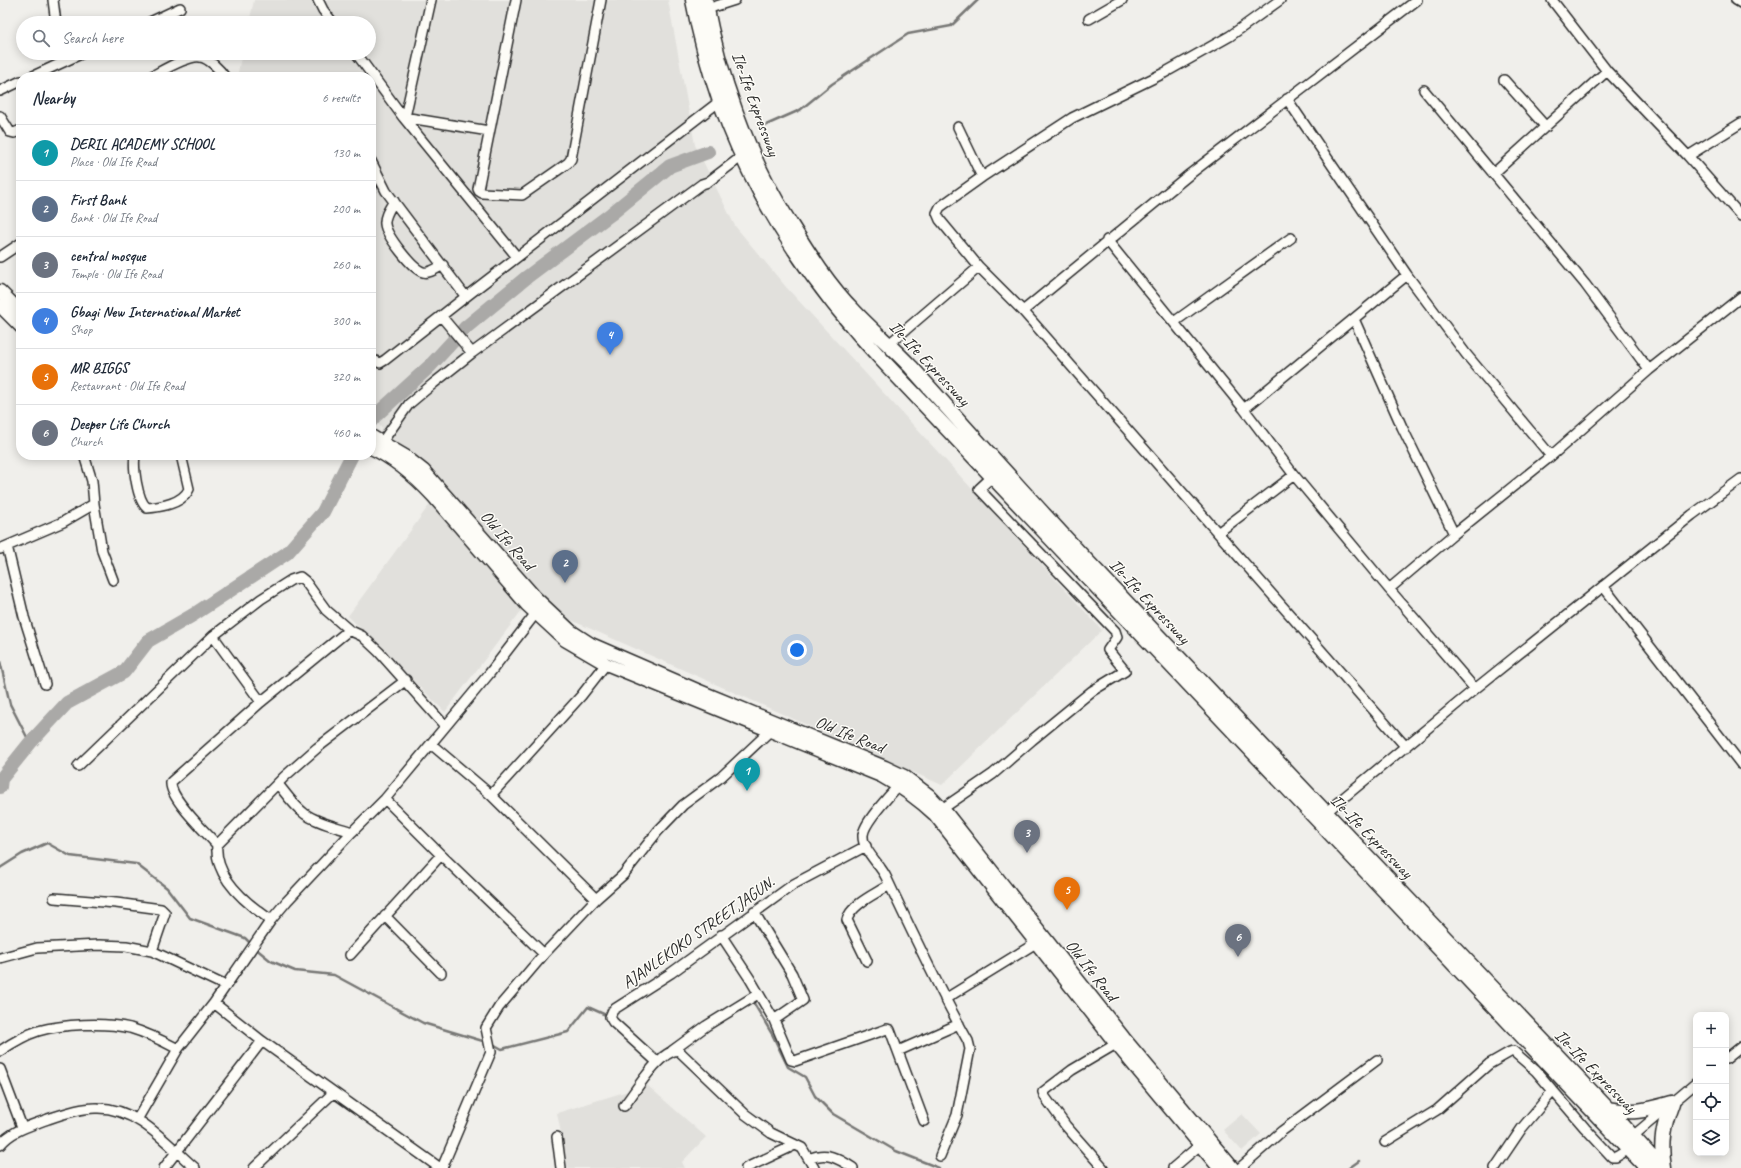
<!DOCTYPE html>
<meta charset="utf-8">
<style>
:root{--surface:#fff;--page:#f6f6f7;--text:#1f2937;--muted:#747a83;--line:#e0e1e3;--accent:#ea580c}
body{margin:0;font-family:Caveat,sans-serif;background:var(--page);color:var(--text)}
.controls{position:absolute;right:12px;bottom:12px;display:grid;overflow:hidden;border-radius:8px;box-shadow:0 2px 10px #0003}
.controls button{width:36px;height:36px;display:grid;place-items:center;padding:0;border:0;border-bottom:1px solid var(--line);background:var(--surface);color:var(--text);font:20px sans-serif}
.you{position:absolute;left:797px;top:650px;width:14px;height:14px;margin:-10px;border:3px solid #fff;border-radius:50%;background:#1a73e8;box-shadow:0 0 0 6px #1a73e833}
.badge{display:grid;place-items:center;width:26px;height:26px;border-radius:50%;background:var(--accent);color:#fff;font-size:13px;font-weight:700}
.pin{position:absolute;translate:-50% -33px;filter:drop-shadow(0 1px 2px #0008)}
.pin::after{content:'';position:absolute;top:21px;width:14px;height:12px;background:inherit;clip-path:polygon(0 0,100% 0,50% 100%)}
.list{margin:0;padding:0;list-style:none}
h2{display:flex;justify-content:space-between;align-items:center;height:52px;margin:0;padding:0 16px;font-size:17px}
h2 small{font-size:13px;font-weight:400;color:var(--muted)}
.list li{display:grid;grid-template-columns:26px 1fr auto;gap:12px;align-items:center;box-sizing:border-box;height:56px;padding:0 16px;border-top:1px solid var(--line)}
.list b{display:block;font-size:15px;white-space:nowrap}
.list p{margin:0;font-size:13px;white-space:nowrap;color:var(--muted)}
.list em{font-size:13px;font-style:normal;color:var(--muted)}
.icon{flex:none;width:22px;height:22px;fill:none;stroke:currentColor;stroke-width:2;stroke-linecap:round;stroke-linejoin:round}
.map{position:relative;flex:none;width:1741px;height:1168px;overflow:hidden}
.search{position:absolute;background:var(--surface);box-shadow:0 2px 10px #0003;left:16px;top:16px;width:360px;height:44px;display:flex;align-items:center;gap:10px;box-sizing:border-box;padding:0 14px;border-radius:22px;color:var(--muted);font-size:15px}
.panel{position:absolute;background:var(--surface);box-shadow:0 2px 10px #0003;left:16px;top:72px;width:360px;height:388px;border-radius:16px}
.map>svg:first-child{display:block}
.built{fill:#e1e0dc}
.lines{fill:none;stroke-linecap:round;stroke-linejoin:round}
.stream{stroke:#777775;stroke-width:2.5}
.river{stroke:#aaa9a7;stroke-width:14}
.minor-casing{stroke:#2b2b2b;stroke-width:12}
.major-casing{stroke:#2b2b2b;stroke-width:15}
.highway-casing{stroke:#2b2b2b;stroke-width:17}
.minor{stroke:#fdfcf7;stroke-width:9}
.major{stroke:#fdfcf7;stroke-width:12}
.highway{stroke:#fdfcf7;stroke-width:14}
.labels{text-anchor:middle;stroke-width:3;stroke-linejoin:round;paint-order:stroke}
.street-label{font-size:17px;fill:#2b2b2b;stroke:#fdfcf7}
</style>
<div class="map">
<svg width="1741" height="1168" viewBox="0 0 1741 1168">
<rect width="100%" height="100%" fill="#f0efeb"/>
<filter id="ink" filterUnits="userSpaceOnUse"><feTurbulence type="fractalNoise" baseFrequency=".025" numOctaves="2"/><feDisplacementMap in="SourceGraphic" scale="8" xChannelSelector="R" yChannelSelector="G"/><feConvolveMatrix kernelMatrix="1 2 1 2 8 2 1 2 1" color-interpolation-filters="sRGB"/></filter>
<g filter="url(#ink)">
<!-- built -->
<path class="built" d="M254,0H668L695,145L735,226L786,287L1102,630L942,785L564,617L378,424L371,423V77H237L242,53H369V23H249Z
M433,500L525,606L445,712L348,616Z
M647,1085L706,1137L682,1162L685,1168H568L557,1113Z
M1242,1114L1261,1134L1242,1151L1223,1130Z"/>
<g class="lines">
<!-- stream -->
<path class="stream" d="M766,125L800,110L832,84L908,34L951,26L978,0
M0,661L10,704L30,743
M0,868L22,854L47,843L70,856L136,864L167,888L190,918L245,938L251,944
M255,948L271,961L295,971L334,975L423,1023L486,1042
M752,1000L772,1034L788,1067L805,1077L815,1096L833,1114L896,1151L939,1168
M493,1044L502,1049L568,1032L588,1007L608,1016
M654,1057L677,1042
M1349,1168L1359,1161"/>
<!-- river -->
<path class="river" d="M371,421L374,417L430,366L465,328L527,277L611,214L670,166L708,152
M0,787L1,779L30,743L67,703L124,672L148,641L193,615L287,553L323,512L352,455"/>
<!-- minor casing -->
<g class="minor-casing">
<path id="minor" d="M53,0L56,23
M318,0L323,10L333,23
M516,0L478,189L479,191L482,193L522,195L568,163L571,159L601,0
M1280,0L1230,36L1164,73L1072,118L982,177L940,207L937,213L940,220L979,267L1023,311L1406,747
M1552,0L1607,71L1688,156L1741,216
M1736,0L1741,3
M707,9L735,0
M1089,19L1122,0
M148,23L180,8
M356,53L403,117L517,257
M31,77L83,53
M150,77C162,71 188,55 200,57C209,58 220,70 225,77
M1504,80L1546,127
M1424,90L1585,284L1649,370
M0,91L21,81
M1287,99L1407,275L1466,354L1551,456
M0,116L10,132L14,133L21,130
M403,117L489,131
M405,117L431,0
M958,127L982,177
M1688,156L1741,123
M371,161L386,191L463,293L468,295L720,101
M1493,174L1607,71
M371,188L375,170
M394,201C390,208 384,216 385,224C386,235 412,269 423,272C429,274 437,268 443,265
M1107,240L1244,409L1294,475L1389,589L1475,689
M0,257L21,243
M1023,311L1190,174L1417,0
M441,316L472,353
M1354,319L1402,427L1454,534
M1174,322L1291,238
M889,344L979,267
M371,359L380,363L385,360L468,295
M1244,409L1407,275
M382,442L409,404L434,383L472,353L702,184L708,182L741,157
M135,455C133,467 137,500 147,508C161,507 183,503 189,489L181,455
M94,504L102,551L113,580
M1219,532L1294,475
M7,546L24,617L45,684
M0,549L63,522L94,504L92,481L84,455
M1603,586L1741,764
M1389,589L1454,534L1551,456L1649,370L1741,297
M213,636L261,702
M431,744L491,795L596,899
M78,766L213,636L261,599L291,580L300,577L305,581L326,610L349,630L362,636L379,652L445,726
M278,784C286,794 294,806 305,814C318,823 337,827 352,832
M899,785C890,795 864,822 863,835C862,850 880,864 886,877C912,932 938,988 968,1041L970,1049L957,1115L940,1156
M491,795L581,696L606,664
M385,799L441,855L544,954
M942,809L993,774L1032,740L1092,691L1125,671L1108,650L1117,637L1115,631L979,489L993,476
M1325,813L1475,689L1692,515L1741,479
M217,845L284,777L317,748L406,680
M54,898L116,903L161,909L165,913L152,951
M754,912L792,974L803,1000L774,1020L791,1060L795,1061L887,1029L890,1030L924,1121
M385,916L441,973
M271,920C247,904 214,877 217,845C206,832 169,798 171,782L261,702L349,630
M721,935L750,979L774,1020
M350,955L441,855
M0,958L37,948L99,945L126,946L152,951L226,986
M867,961L847,920C851,904 876,894 889,885
M945,999L1036,943
M214,1003L262,1041L440,1168
M0,1051C12,1043 25,1035 38,1031C63,1024 105,1022 130,1028C147,1033 163,1041 178,1049
M672,1051L706,1026L758,994
M898,1051L959,1024
M1726,1059L1741,1047
M657,1062L613,1022L610,1017L613,1010L671,973L794,884L866,846
M0,1069L22,1127
M624,1106C636,1091 658,1052 678,1050L745,1114L771,1133L802,1148L814,1168
M138,1118L178,1049L214,1003L271,920L287,901L352,832L385,799L489,674L536,613
M1633,1136L1696,1083
M557,1137L561,1168
M1385,1142L1437,1110L1489,1064L1510,1052L1513,1051L1536,1071L1585,1128L1612,1157H1616L1629,1149
M0,1145C12,1130 30,1126 48,1119C62,1114 84,1107 98,1108C138,1108 167,1144 195,1168
M809,1159C826,1151 838,1158 853,1168
M164,1168L262,1041
M254,1168L333,1093
M442,1168L491,1052L486,1028L499,1007L544,954L596,899L623,875L658,831L683,805L721,777L770,731
M746,1168L795,1145
M1103,1168L1066,1126L1045,1097L1043,1092L1072,1070L1116,1044
M1173,1168L1200,1145
M1240,1168L1282,1131L1377,1060
M1495,1168L1522,1128L1553,1091"/>
</g>
<!-- major casing -->
<g class="major-casing">
<path id="major" d="M0,291L21,312
M0,306L21,327
M371,436L405,456L424,471L535,597L571,631L591,644L697,690L885,767L904,776L929,795L948,815L1124,1038L1233,1168
M371,448C395,459 415,477 433,496L527,605L565,640L606,664L881,776C901,787 918,799 935,815L1116,1044L1219,1168"/>
</g>
<!-- highway casing -->
<g class="highway-casing">
<path id="highway" d="M693,0C719,141 786,257 883,361L1647,1168
M705,0C719,74 746,153 786,217C806,249 827,284 854,311C873,331 892,347 911,367C969,432 1027,497 1087,561C1260,744 1434,927 1608,1109L1661,1168
M1608,1109C1634,1114 1646,1110 1672,1103
M1664,1168C1660,1143 1663,1127 1672,1103"/>
</g>
<!-- minor -->
<use href="#minor" class="minor"/>
<!-- major -->
<use href="#major" class="major"/>
<!-- highway -->
<use href="#highway" class="highway"/>
</g>
</g>
<g class="labels">
<!-- street labels -->
<g class="street-label">
<text transform="translate(756 104) rotate(70)" y="6">Ile-Ife Expressway</text>
<text transform="translate(930 363) rotate(47)" y="6">Ile-Ife Expressway</text>
<text transform="translate(508 540) rotate(49)" y="6">Old Ife Road</text>
<text transform="translate(1150 601) rotate(47)" y="6">Ile-Ife Expressway</text>
<text transform="translate(850 734) rotate(22)" y="6">Old Ife Road</text>
<text transform="translate(1372 836) rotate(46)" y="6">Ile-Ife Expressway</text>
<text transform="translate(698 932) rotate(-35)" y="6">AJANLEKOKO STREET,JAGUN.</text>
<text transform="translate(1092 970) rotate(52)" y="6">Old Ife Road</text>
<text transform="translate(1596 1071) rotate(46)" y="6">Ile-Ife Expressway</text>
</g>
</g>
</svg>
<div class="controls">
<button>+</button>
<button>−</button>
<button><svg class="icon" aria-label="locate" viewBox="0 0 24 24"><circle cx="12" cy="12" r="6"/><path d="M12 2v4M12 18v4M2 12h4M18 12h4"/></svg></button>
<button><svg class="icon" aria-label="layers" viewBox="0 0 24 24"><path d="M12 4l9 5-9 5-9-5zM3 14l9 5 9-5"/></svg></button>
</div>
<div class="you"></div>
<div class="pin badge" style="left:747px;top:791px;background:#0f9aa8">1</div>
<div class="pin badge" style="left:565px;top:583px;background:#5c6f8a">2</div>
<div class="pin badge" style="left:1027px;top:853px;background:#6b7280">3</div>
<div class="pin badge" style="left:610px;top:355px;background:#3f7fe0">4</div>
<div class="pin badge" style="left:1067px;top:910px;background:#e8710a">5</div>
<div class="pin badge" style="left:1238px;top:957px;background:#6b7280">6</div>
<div class="search"><svg class="icon" aria-label="search" viewBox="0 0 24 24"><circle cx="10" cy="10" r="6"/><path d="M15 15l6 6"/></svg>Search here</div>
<section class="panel">
<h2>Nearby<small>6 results</small></h2>
<ul class="list">
<li><span class="badge" style="background:#0f9aa8">1</span><div><b>DERIL ACADEMY SCHOOL</b><p>Place · Old Ife Road</p></div><em>130 m</em></li>
<li><span class="badge" style="background:#5c6f8a">2</span><div><b>First Bank</b><p>Bank · Old Ife Road</p></div><em>200 m</em></li>
<li><span class="badge" style="background:#6b7280">3</span><div><b>central mosque</b><p>Temple · Old Ife Road</p></div><em>260 m</em></li>
<li><span class="badge" style="background:#3f7fe0">4</span><div><b>Gbagi New International Market</b><p>Shop</p></div><em>300 m</em></li>
<li><span class="badge" style="background:#e8710a">5</span><div><b>MR BIGGS</b><p>Restaurant · Old Ife Road</p></div><em>320 m</em></li>
<li><span class="badge" style="background:#6b7280">6</span><div><b>Deeper Life Church</b><p>Church</p></div><em>460 m</em></li>
</ul>
</section>
</div>
